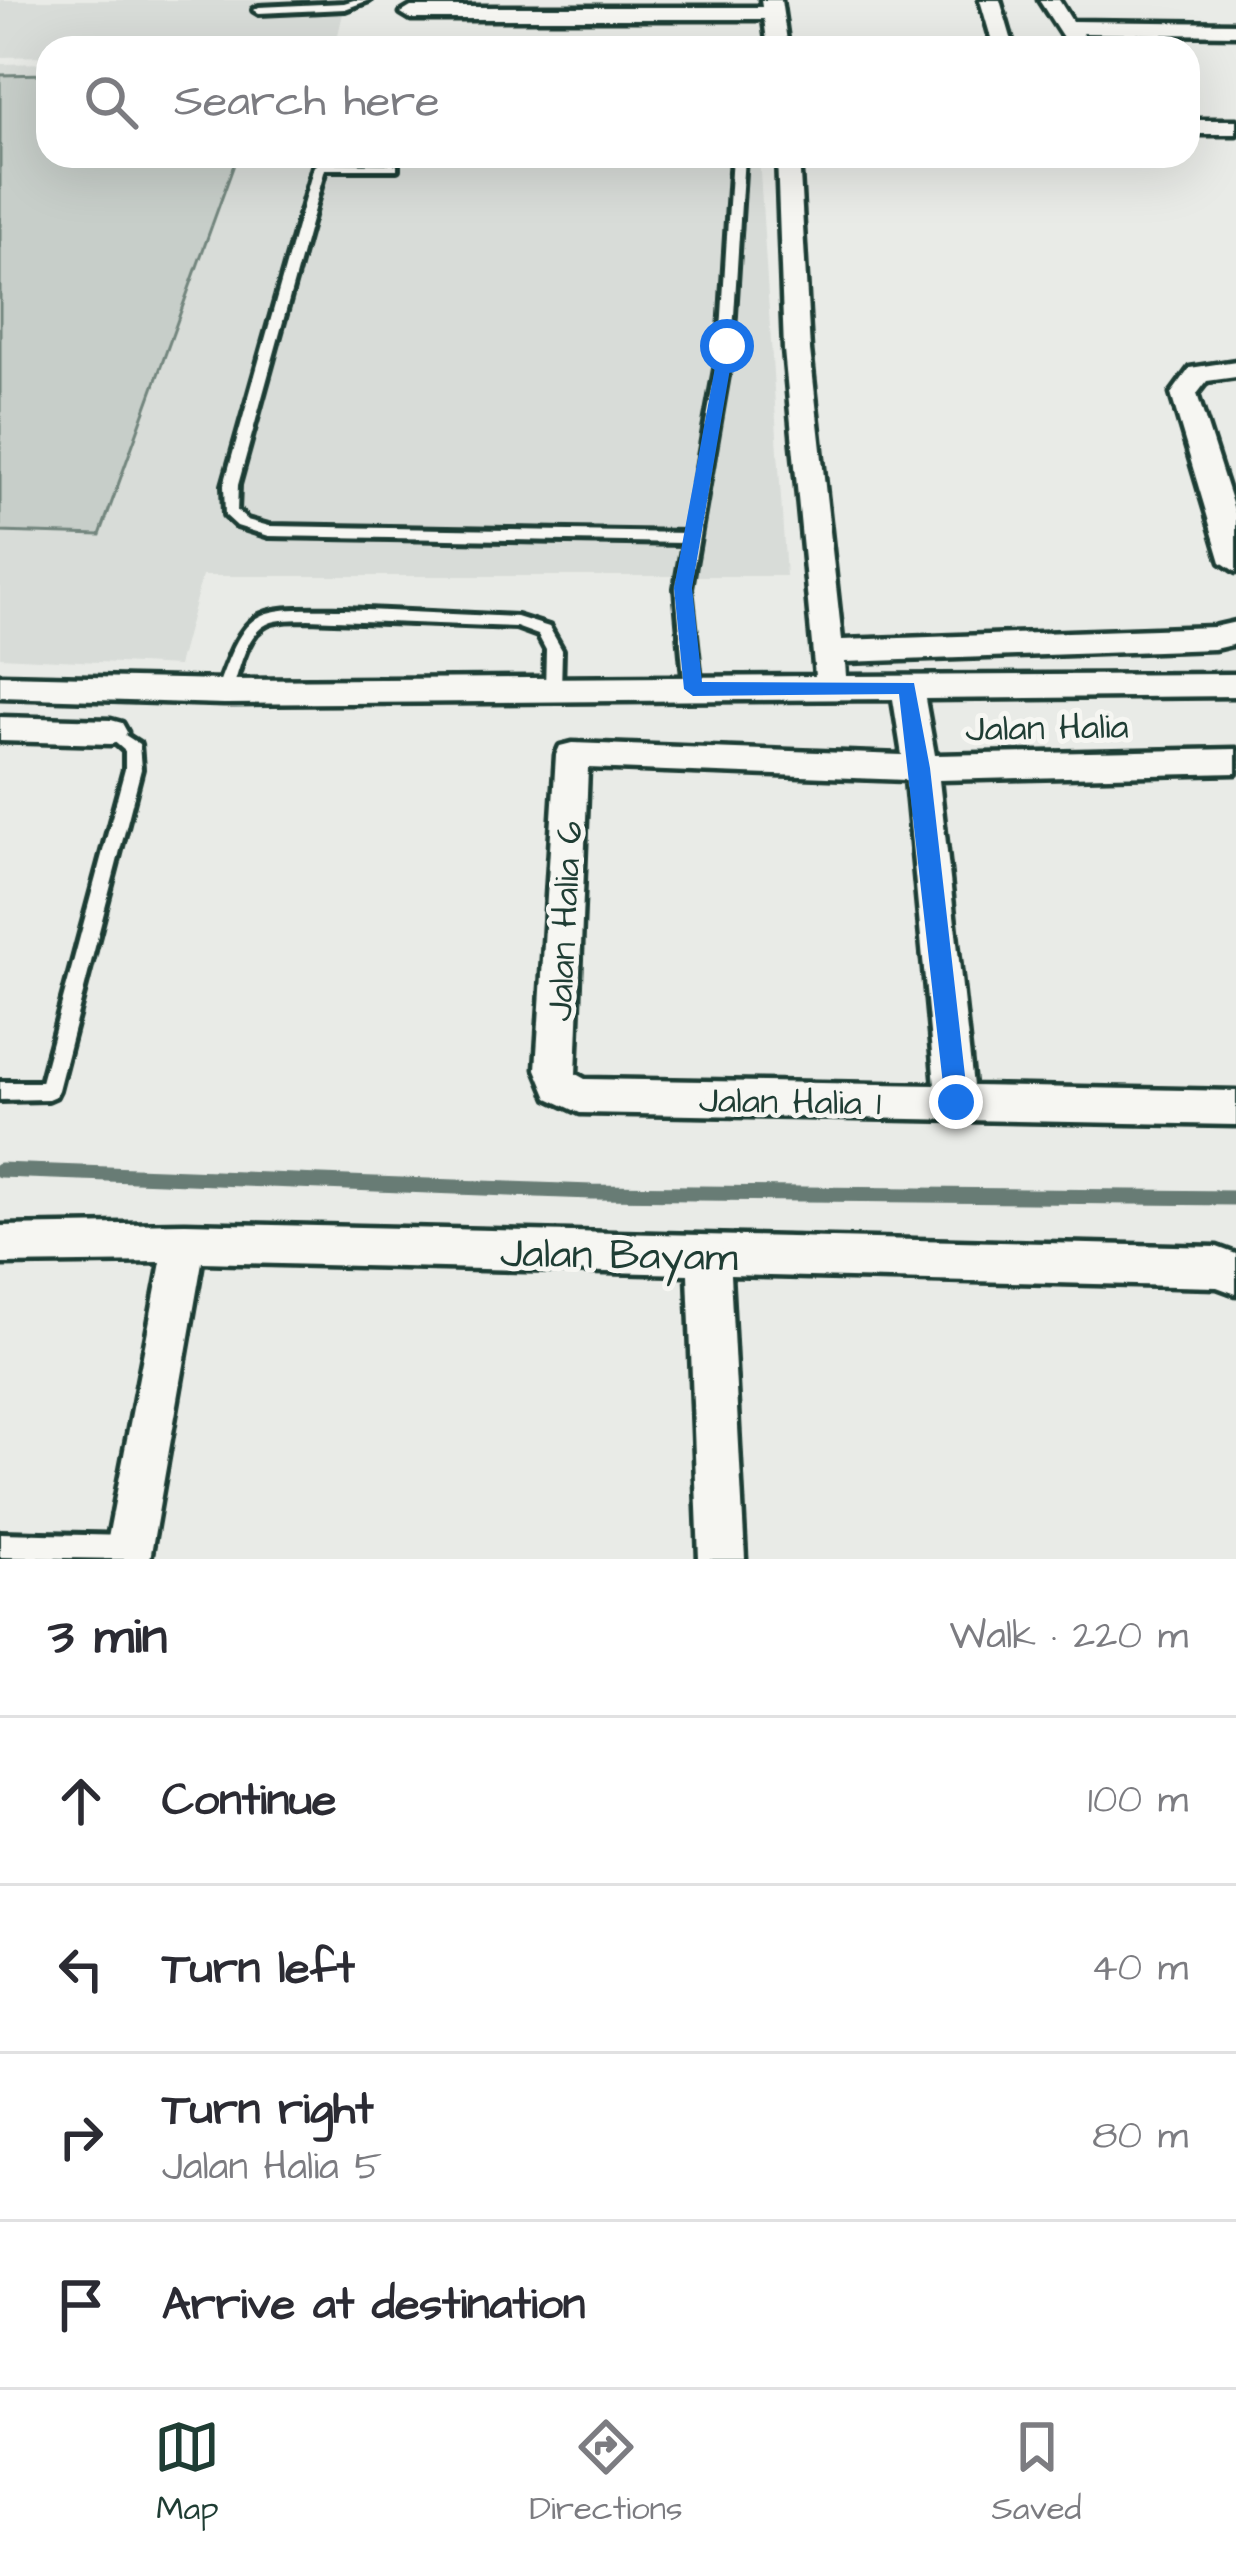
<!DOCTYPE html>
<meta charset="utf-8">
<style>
:root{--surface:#fff;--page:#f2f2f3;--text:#2b2b33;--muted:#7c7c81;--line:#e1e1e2;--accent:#1f3d34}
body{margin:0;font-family:"Architects Daughter",sans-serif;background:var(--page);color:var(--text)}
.stop{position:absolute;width:36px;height:36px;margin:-27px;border:9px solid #1a73e8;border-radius:50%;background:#fff}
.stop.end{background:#1a73e8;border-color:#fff;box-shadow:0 3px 12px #0008}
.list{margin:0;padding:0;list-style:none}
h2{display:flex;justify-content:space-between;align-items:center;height:156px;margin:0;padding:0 48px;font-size:51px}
h2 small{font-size:39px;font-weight:400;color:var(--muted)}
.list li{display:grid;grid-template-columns:78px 1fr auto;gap:36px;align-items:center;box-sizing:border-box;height:168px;padding:0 48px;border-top:3px solid var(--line)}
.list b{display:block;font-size:45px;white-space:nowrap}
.list p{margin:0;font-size:39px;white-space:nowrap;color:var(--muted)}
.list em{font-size:39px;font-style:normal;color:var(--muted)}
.icon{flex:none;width:66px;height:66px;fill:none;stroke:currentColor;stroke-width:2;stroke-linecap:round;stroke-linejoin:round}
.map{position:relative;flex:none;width:1236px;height:1559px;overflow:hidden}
.search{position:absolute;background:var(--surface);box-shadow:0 12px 48px #0002;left:36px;right:36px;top:36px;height:132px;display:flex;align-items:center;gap:30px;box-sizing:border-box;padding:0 42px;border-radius:36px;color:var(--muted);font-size:45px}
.sheet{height:828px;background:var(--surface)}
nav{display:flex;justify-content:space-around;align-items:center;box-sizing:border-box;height:168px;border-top:3px solid var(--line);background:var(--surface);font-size:33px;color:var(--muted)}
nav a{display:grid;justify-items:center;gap:6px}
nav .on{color:var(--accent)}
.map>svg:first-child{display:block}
.built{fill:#d8dcd8}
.green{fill:#c7cec9;stroke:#73867e;stroke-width:3}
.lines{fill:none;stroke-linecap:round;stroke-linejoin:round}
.stream{stroke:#687c75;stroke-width:15}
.service-casing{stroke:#1f3d34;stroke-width:10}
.minor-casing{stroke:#1f3d34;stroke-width:9}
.service{fill:#f6f6f2;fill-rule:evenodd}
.minor{fill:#f6f6f2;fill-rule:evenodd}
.route{fill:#1a73e8}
.labels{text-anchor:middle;stroke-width:10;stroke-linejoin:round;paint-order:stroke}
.street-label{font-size:36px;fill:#1f3d34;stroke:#f6f6f2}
.near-street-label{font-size:42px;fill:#1f3d34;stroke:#f6f6f2}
</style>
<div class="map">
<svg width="1236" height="1559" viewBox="0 0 1236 1559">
<rect width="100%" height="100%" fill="#e9ebe7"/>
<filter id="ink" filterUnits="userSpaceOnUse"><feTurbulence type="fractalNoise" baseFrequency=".00833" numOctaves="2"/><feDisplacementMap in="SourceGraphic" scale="24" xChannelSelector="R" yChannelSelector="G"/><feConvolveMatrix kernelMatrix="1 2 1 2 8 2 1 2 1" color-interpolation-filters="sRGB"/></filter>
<g filter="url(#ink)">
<!-- built -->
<path class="built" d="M0,0H346L335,48H48V56L0,57Z
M48,63V156H759L786,576H202L178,666L0,657V64Z"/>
<!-- green -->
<path class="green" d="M48,74V156H237L100,535L0,532V75Z"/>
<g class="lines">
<!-- stream -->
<path class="stream" d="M0,1170L592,1192L1236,1198"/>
<!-- service casing -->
<g class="service-casing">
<path id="service" d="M354,0H369L345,9L259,13L254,10L259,7L344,3Z
M732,156H744L732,347L690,588L701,689L699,693H687L685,689L676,588L684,543L269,536L237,526L225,515L224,485L314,166L320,163L393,164L397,165V169H325L238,485L237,511L247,520L269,526L686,533L720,347Z
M344,609L517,617L549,627L562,650L561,690L553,696L545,690L546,650L538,635L516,627L308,619C296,620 279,618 267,624C244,635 239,675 230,696H218L216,692C247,604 254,608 344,609Z
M111,726L139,744L141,769L58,1090L55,1096L48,1099L0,1100V1082H41L125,769V751L103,732Z
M0,1533L128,1536L136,1540L140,1548L136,1556L129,1559L0,1557Z"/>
</g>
<!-- minor casing -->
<g class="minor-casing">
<path id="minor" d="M761,0H781L788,48H768L764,19H411L401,13L411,7H762Z
M980,0H1000L1014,48H994Z
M1039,0H1059L1072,21L1236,23V35L1082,33L1090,48H1070Z
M1188,120H1236V134H1188Z
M777,156H799L810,350L842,640L1214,627L1236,622V644L1214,649L845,662L846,676L1236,674V696L925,699L935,755L1236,749V773L939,780L973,1086L1236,1091V1125L580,1113L548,1098L536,1069L556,755L560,746L572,743L902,755L893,699L224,704L0,697V675L224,680L815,676L784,350ZM588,768L906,780L935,1085L585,1079L576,1074Z
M1236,361V377L1207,381L1197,394L1236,516V572L1221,562L1171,394L1190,368Z
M0,717L111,720L122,723L127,732L122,741L111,744L0,741Z
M185,1223L1217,1247L1236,1254V1294L1217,1287L730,1275L745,1559H699L688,1274L202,1262L150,1559H104L161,1262L0,1264V1226Z"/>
</g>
<!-- service -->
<use href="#service" class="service"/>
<!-- minor -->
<use href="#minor" class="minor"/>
</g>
</g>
<!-- route -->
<path class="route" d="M727,342L734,346L692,588L702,682L914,683L930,768L968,1102L956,1113L945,1102L899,694L693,696L684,689L674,588L719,346Z"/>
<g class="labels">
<!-- street labels -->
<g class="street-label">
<text transform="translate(1047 726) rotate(-1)" y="13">Jalan Halia</text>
<text transform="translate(563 921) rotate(-87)" y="13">Jalan Halia 6</text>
<text transform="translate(790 1100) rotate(1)" y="13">Jalan Halia 1</text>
</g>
<!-- near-street labels -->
<g class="near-street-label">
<text transform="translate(619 1253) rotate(1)" y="15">Jalan Bayam</text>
</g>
</g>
</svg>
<div class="stop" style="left:727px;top:346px"></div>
<div class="stop end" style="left:956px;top:1102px"></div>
<div class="search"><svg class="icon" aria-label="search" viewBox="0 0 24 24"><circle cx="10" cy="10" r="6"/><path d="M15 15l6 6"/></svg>Search here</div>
</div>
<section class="sheet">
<h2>3 min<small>Walk · 220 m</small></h2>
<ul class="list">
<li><svg class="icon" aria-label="ahead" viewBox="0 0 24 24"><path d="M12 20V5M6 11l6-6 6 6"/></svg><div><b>Continue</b></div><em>100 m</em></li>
<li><svg class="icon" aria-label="left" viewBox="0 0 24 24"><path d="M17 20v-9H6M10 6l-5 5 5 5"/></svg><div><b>Turn left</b></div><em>40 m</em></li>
<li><svg class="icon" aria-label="right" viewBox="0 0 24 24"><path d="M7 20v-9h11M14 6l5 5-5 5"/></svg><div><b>Turn right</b><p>Jalan Halia 5</p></div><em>80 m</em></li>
<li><svg class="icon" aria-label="arrive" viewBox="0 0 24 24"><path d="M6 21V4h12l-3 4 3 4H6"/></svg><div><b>Arrive at destination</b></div></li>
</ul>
</section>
<nav>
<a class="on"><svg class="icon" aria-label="map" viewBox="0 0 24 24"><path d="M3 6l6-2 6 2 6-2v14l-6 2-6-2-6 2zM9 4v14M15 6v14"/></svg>Map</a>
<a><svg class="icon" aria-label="directions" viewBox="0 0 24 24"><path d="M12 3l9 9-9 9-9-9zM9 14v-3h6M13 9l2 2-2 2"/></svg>Directions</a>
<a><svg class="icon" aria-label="saved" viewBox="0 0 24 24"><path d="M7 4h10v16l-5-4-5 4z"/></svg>Saved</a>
</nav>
